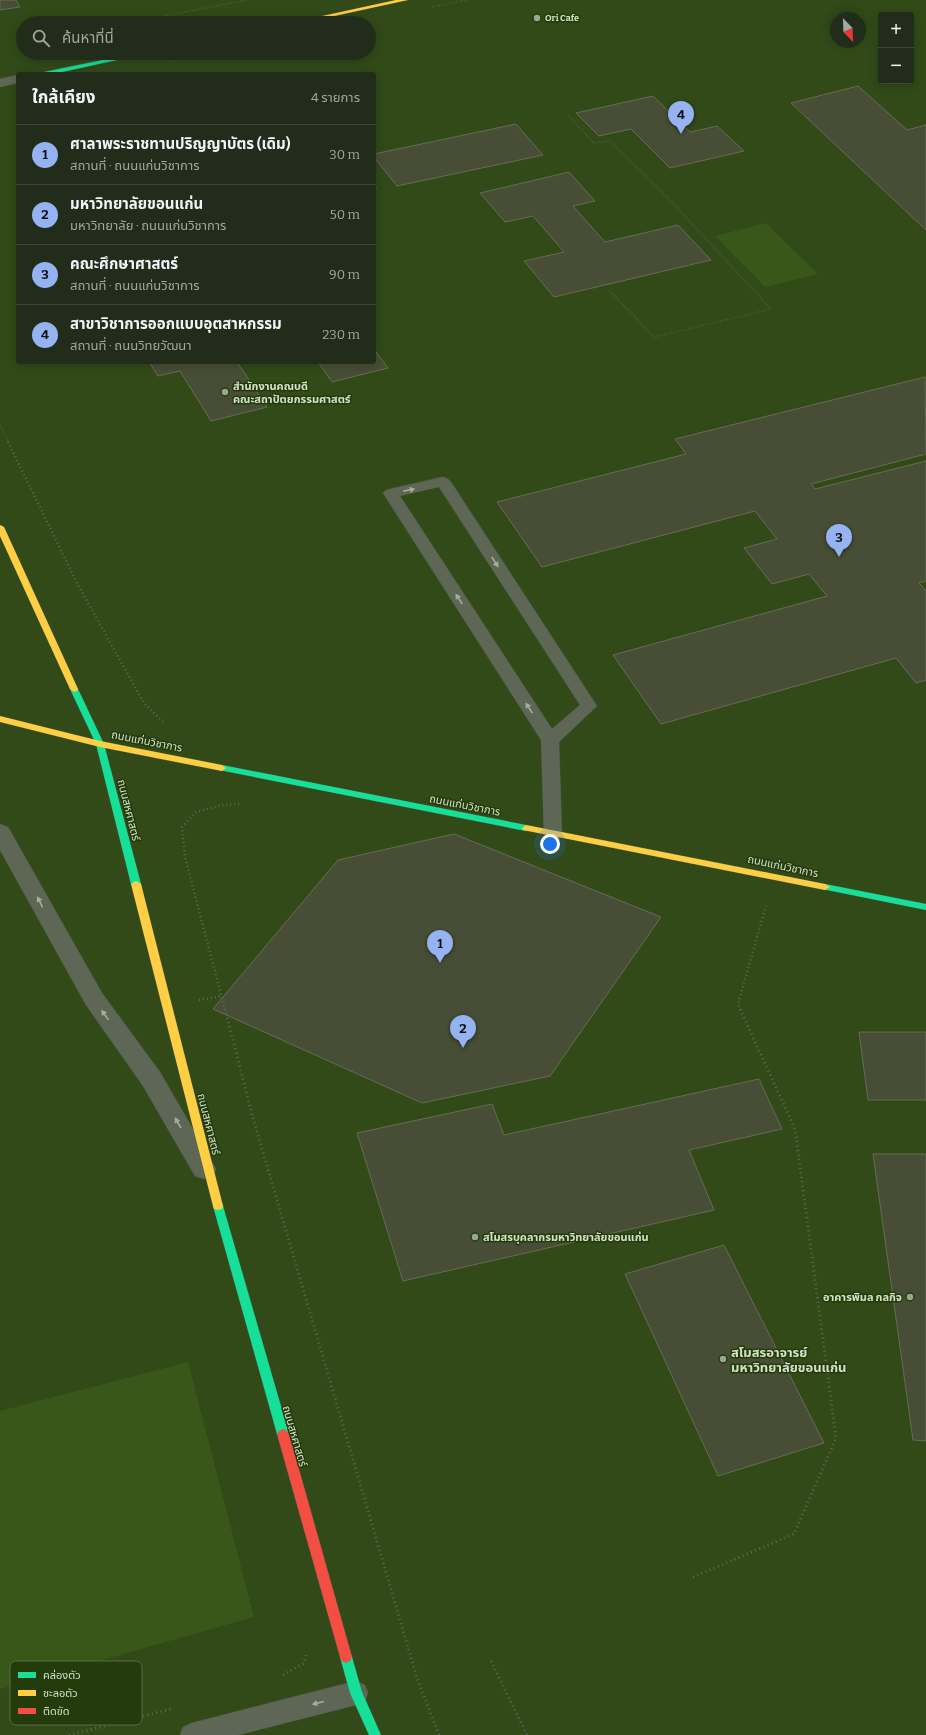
<!DOCTYPE html>
<html lang="th">
<meta charset="utf-8">
<style>
:root{--surface:#222c1a;--page:#2e3827;--text:#f1f3f6;--muted:#a2a7a2;--line:#3f4839;--accent:#95b2f1}
body{margin:0;font-family:Bitter,"Noto Sans Thai",serif;background:var(--page);color:var(--text)}
.controls{position:absolute;right:12px;top:12px;display:grid;overflow:hidden;border-radius:4px;box-shadow:0 2px 10px #0003}
.controls button{width:36px;height:36px;display:grid;place-items:center;padding:0;border:0;border-bottom:1px solid var(--line);background:var(--surface);color:var(--text);font:20px sans-serif}
.compass{position:absolute;left:830px;top:12px;width:36px;height:36px;border-radius:50%;background:var(--surface);box-shadow:0 2px 10px #0003;rotate:157deg}
.you{position:absolute;left:550px;top:844px;width:14px;height:14px;margin:-10px;border:3px solid #fff;border-radius:50%;background:#1a73e8;box-shadow:0 0 0 6px #1a73e833}
.badge{display:grid;place-items:center;width:26px;height:26px;border-radius:50%;background:var(--accent);color:#111;font-size:13px;font-weight:700}
.pin{position:absolute;translate:-50% -33px;filter:drop-shadow(0 1px 2px #0008)}
.pin::after{content:'';position:absolute;top:21px;width:14px;height:12px;background:inherit;clip-path:polygon(0 0,100% 0,50% 100%)}
.list{margin:0;padding:0;list-style:none}
h2{display:flex;justify-content:space-between;align-items:center;height:52px;margin:0;padding:0 16px;font-size:17px}
h2 small{font-size:13px;font-weight:400;color:var(--muted)}
.list li{display:grid;grid-template-columns:26px 1fr auto;gap:12px;align-items:center;box-sizing:border-box;height:60px;padding:0 16px;border-top:1px solid var(--line)}
.list b{display:block;font-size:15px;white-space:nowrap}
.list p{margin:0;font-size:13px;white-space:nowrap;color:var(--muted)}
.list em{font-size:13px;font-style:normal;color:var(--muted)}
.icon{flex:none;width:22px;height:22px;fill:none;stroke:currentColor;stroke-width:2;stroke-linecap:round;stroke-linejoin:round}
.map{position:relative;flex:none;width:926px;height:1735px;overflow:hidden}
.search{position:absolute;background:var(--surface);box-shadow:0 2px 10px #0003;left:16px;top:16px;width:360px;height:44px;display:flex;align-items:center;gap:10px;box-sizing:border-box;padding:0 14px;border-radius:22px;color:var(--muted);font-size:15px}
.panel{position:absolute;background:var(--surface);box-shadow:0 2px 10px #0003;left:16px;top:72px;width:360px;height:292px;border-radius:4px}
.map>svg:first-child{display:block}
.built{fill:#314a18;fill-rule:evenodd}
.green{fill:#395719}
.building{fill:#474e35;stroke:#666c56}
.lines{fill:none;stroke-linecap:round;stroke-linejoin:round}
.lane-casing{stroke:#4b5641;stroke-width:1}
.street-casing{stroke:#4b5641;stroke-width:1}
.fast-casing{stroke:#4b5641;stroke-width:1}
.slow-casing{stroke:#4b5641;stroke-width:1}
.jam-casing{stroke:#4b5641;stroke-width:1}
.path-far2{stroke:#5e6757;stroke-width:2;stroke-dasharray:0.5 2;stroke-linecap:butt}
.path-far1{stroke:#5e6757;stroke-width:2.5;stroke-dasharray:1 3;stroke-linecap:butt}
.path{stroke:#5e6757;stroke-width:3;stroke-dasharray:1 3.5;stroke-linecap:butt}
.lane{fill:#5e6755;fill-rule:evenodd}
.street{fill:#5e6755;fill-rule:evenodd}
.fast{fill:#16e098;fill-rule:evenodd}
.slow{fill:#ffcf43;fill-rule:evenodd}
.jam{fill:#f24e42;fill-rule:evenodd}
.oneway{fill:#a4b09a}
.poi-dot{fill:#99a78e;stroke:#243b0b;stroke-width:1.5}
.labels{text-anchor:middle;stroke-width:3;stroke-linejoin:round;paint-order:stroke}
.far-poi-label{font-size:9px;font-weight:bold;fill:#d3e1c8;stroke:#243b0b;text-anchor:start}
.poi-label{font-size:11px;font-weight:bold;fill:#d3e1c8;stroke:#243b0b;text-anchor:start}
.street-label{font-size:11px;fill:#d3e1c8;stroke:#243b0b}
.near-poi-label{font-size:13px;font-weight:bold;fill:#d3e1c8;stroke:#243b0b;text-anchor:start}
.key{fill:#243b0b;stroke:#596d44;stroke-width:1}
.key-label{font-size:11px;fill:#d3e1c8}
</style>
<div class="map">
<svg width="926" height="1735" viewBox="0 0 926 1735">
<rect width="100%" height="100%" fill="#2e3a22"/>
<!-- built -->
<path class="built" d="M0,0H926V1735H0ZM881,15H911V81H881ZM836,18H860V42H836ZM23,23H369V53H23ZM18,74H374V362H18Z"/>
<!-- green -->
<path class="green" d="M766,223L818,274L765,287L715,236Z
M188,1362L254,1617L0,1689V1411Z"/>
<!-- building -->
<path class="building" d="M0,0H16L20,7L0,10Z
M858,86L907,130L926,125V230L791,103Z
M653,96L690,132L717,126L744,151L670,168L631,129L599,136L576,113Z
M516,124L543,155L397,186L374,157V154Z
M569,172L595,201L573,206L605,242L678,225L711,260L554,297L524,261L564,252L533,216L505,222L480,193Z
M374,349L388,368L332,382L318,362H374Z
M149,362H237L267,407L211,421L180,371L158,376Z
M925,377L926,454L811,484L815,489L926,461V581L919,583L926,591V680L916,683L896,658L661,724L613,655L827,596L809,574L772,584L744,548L777,539L755,511L542,567L497,502L686,454L675,439Z
M454,834L661,917L550,1076L422,1103L213,1009L338,860Z
M859,1032H926V1100H868Z
M759,1079L782,1129L689,1150L714,1210L403,1281L357,1133L492,1104L504,1135Z
M873,1154H926V1441L913,1440Z
M724,1245L824,1443L718,1476L625,1274Z"/>
<g class="lines">
<!-- lane casing -->
<g class="lane-casing">
<path id="lane" d="M443,477L448,479L451,482L597,706L559,742L562,835L559,839L553,841L547,839L544,835L541,740L383,493L386,490ZM439,487L580,705L552,729L400,496Z
M356,1681L365,1685L368,1693L365,1701L356,1705L238,1735H180L183,1727L192,1723Z"/>
</g>
<!-- street casing -->
<g class="street-casing">
<path id="street" d="M18,75V83L0,87V79Z
M0,824L8,827L102,993L160,1072L216,1169L213,1176L204,1179L195,1176L143,1086L86,1005L0,850Z"/>
</g>
<!-- fast casing -->
<g class="fast-casing">
<path id="fast" d="M137,53H149L53,74H41L44,72Z
M74,686L78,689L104,744L141,884L139,886H133L131,884L96,744L70,689Z
M222,765L526,825L530,828L526,831L219,770L218,768Z
M825,884L926,904V910L822,889L820,887L822,885Z
M218,1202L222,1203L223,1206L289,1434L287,1437L283,1439L279,1437L277,1434L213,1206L214,1203Z
M346,1651L350,1653L352,1657L362,1692L381,1735H369L350,1693L340,1657L342,1653Z"/>
</g>
<!-- slow casing -->
<g class="slow-casing">
<path id="slow" d="M396,0H408L302,23H290Z
M0,525L4,527L78,689L77,691L74,692L70,689L0,536Z
M0,716L100,741L222,765L226,768L222,771L100,747L0,722Z
M526,825L825,884L830,887L825,890L523,830L522,828Z
M136,881L141,884L223,1206L222,1209L218,1210L214,1209L213,1206L131,884Z"/>
</g>
<!-- jam casing -->
<g class="jam-casing">
<path id="jam" d="M283,1429L287,1431L289,1434L352,1657L350,1661L346,1663L342,1661L340,1657L277,1434L279,1431Z"/>
</g>
<!-- path-far2 -->
<path class="path-far2" d="M432,7L467,0
M128,23L247,0
M173,60L208,53
M569,116L594,143L610,141L669,199L771,309L654,337L608,289
M374,189L378,188
M0,425L9,443"/>
<!-- path-far1 -->
<path class="path-far1" d="M8,442L78,585L144,703L165,724
M199,1000L222,996
M225,1010L185,857L182,827L196,812L222,805L240,804
M741,1010L738,1004L766,906"/>
<!-- path -->
<path class="path" d="M225,1009L253,1118L417,1678L439,1735
M693,1577L794,1534L836,1438L795,1129L740,1009
M491,1661L527,1735
M283,1675L304,1663L306,1655
M69,1735L171,1709"/>
<!-- lane -->
<use href="#lane" class="lane"/>
<!-- street -->
<use href="#street" class="street"/>
<!-- fast -->
<use href="#fast" class="fast"/>
<!-- slow -->
<use href="#slow" class="slow"/>
<!-- jam -->
<use href="#jam" class="jam"/>
</g>
<!-- one-way arrows -->
<defs><path id="oneway-solid" d="M-6-.8H1V-3.2L6.5 0L1 3.2V.8H-6Z"/></defs>
<g class="oneway">
<use href="#oneway-solid" transform="translate(409 490) rotate(-12)"/>
<use href="#oneway-solid" transform="translate(495 562) rotate(57)"/>
<use href="#oneway-solid" transform="translate(459 599) rotate(-123)"/>
<use href="#oneway-solid" transform="translate(529 708) rotate(-123)"/>
<use href="#oneway-solid" transform="translate(40 902) rotate(-116)"/>
<use href="#oneway-solid" transform="translate(105 1015) rotate(-126)"/>
<use href="#oneway-solid" transform="translate(178 1123) rotate(-120)"/>
<use href="#oneway-solid" transform="translate(318 1703) rotate(166)"/>
</g>
<!-- markers -->
<g class="poi-dot">
<circle cx="537" cy="18" r="4"/>
<circle cx="225" cy="392" r="4"/>
<circle cx="475" cy="1237" r="4"/>
<circle cx="910" cy="1297" r="4"/>
<circle cx="723" cy="1359" r="4"/>
</g>
<g class="labels">
<!-- far-poi labels -->
<g class="far-poi-label">
<text x="545" y="21">Ori Cafe</text>
</g>
<!-- poi labels -->
<g class="poi-label">
<text x="233" y="390">สำนักงานคณบดี<tspan x="233" dy="13">คณะสถาปัตยกรรมศาสตร์</tspan></text>
<text x="483" y="1241">สโมสรบุคลากรมหาวิทยาลัยขอนแก่น</text>
<text x="902" y="1301" text-anchor="end">อาคารพิมล กลกิจ</text>
</g>
<!-- street labels -->
<g class="street-label">
<text transform="translate(147 741) rotate(11)" y="4">ถนนแก่นวิชาการ</text>
<text transform="translate(465 805) rotate(11)" y="4">ถนนแก่นวิชาการ</text>
<text transform="translate(129 810) rotate(76)" y="4">ถนนสหศาสตร์</text>
<text transform="translate(783 866) rotate(12)" y="4">ถนนแก่นวิชาการ</text>
<text transform="translate(209 1124) rotate(76)" y="4">ถนนสหศาสตร์</text>
<text transform="translate(295 1436) rotate(74)" y="4">ถนนสหศาสตร์</text>
</g>
<!-- near-poi labels -->
<g class="near-poi-label">
<text x="731" y="1357">สโมสรอาจารย์<tspan x="731" dy="15">มหาวิทยาลัยขอนแก่น</tspan></text>
</g>
</g>
<!-- legend -->
<rect x="10" y="1661" width="132" height="64" rx="6" class="key"/>
<rect x="18" y="1672" width="18" height="6" fill="#16e098"/>
<rect x="18" y="1690" width="18" height="6" fill="#ffcf43"/>
<rect x="18" y="1708" width="18" height="6" fill="#f24e42"/>
<g class="key-label">
<text x="43" y="1679">คล่องตัว</text>
<text x="43" y="1697">ชะลอตัว</text>
<text x="43" y="1715">ติดขัด</text>
</g>
</svg>
<div class="controls">
<button>+</button>
<button>−</button>
</div>
<svg class="compass" viewBox="-18 -18 36 36"><path d="M0-13l5 13h-10z" fill="#e53935"/><path d="M0 13l5-13h-10z" fill="#a2a7a2"/></svg>
<div class="you"></div>
<div class="pin badge" style="left:440px;top:963px">1</div>
<div class="pin badge" style="left:463px;top:1048px">2</div>
<div class="pin badge" style="left:839px;top:557px">3</div>
<div class="pin badge" style="left:681px;top:134px">4</div>
<div class="search"><svg class="icon" aria-label="search" viewBox="0 0 24 24"><circle cx="10" cy="10" r="6"/><path d="M15 15l6 6"/></svg>ค้นหาที่นี่</div>
<section class="panel">
<h2>ใกล้เคียง<small>4 รายการ</small></h2>
<ul class="list">
<li><span class="badge">1</span><div><b>ศาลาพระราชทานปริญญาบัตร (เดิม)</b><p>สถานที่ · ถนนแก่นวิชาการ</p></div><em>30 m</em></li>
<li><span class="badge">2</span><div><b>มหาวิทยาลัยขอนแก่น</b><p>มหาวิทยาลัย · ถนนแก่นวิชาการ</p></div><em>50 m</em></li>
<li><span class="badge">3</span><div><b>คณะศึกษาศาสตร์</b><p>สถานที่ · ถนนแก่นวิชาการ</p></div><em>90 m</em></li>
<li><span class="badge">4</span><div><b>สาขาวิชาการออกแบบอุตสาหกรรม</b><p>สถานที่ · ถนนวิทยวัฒนา</p></div><em>230 m</em></li>
</ul>
</section>
</div>
